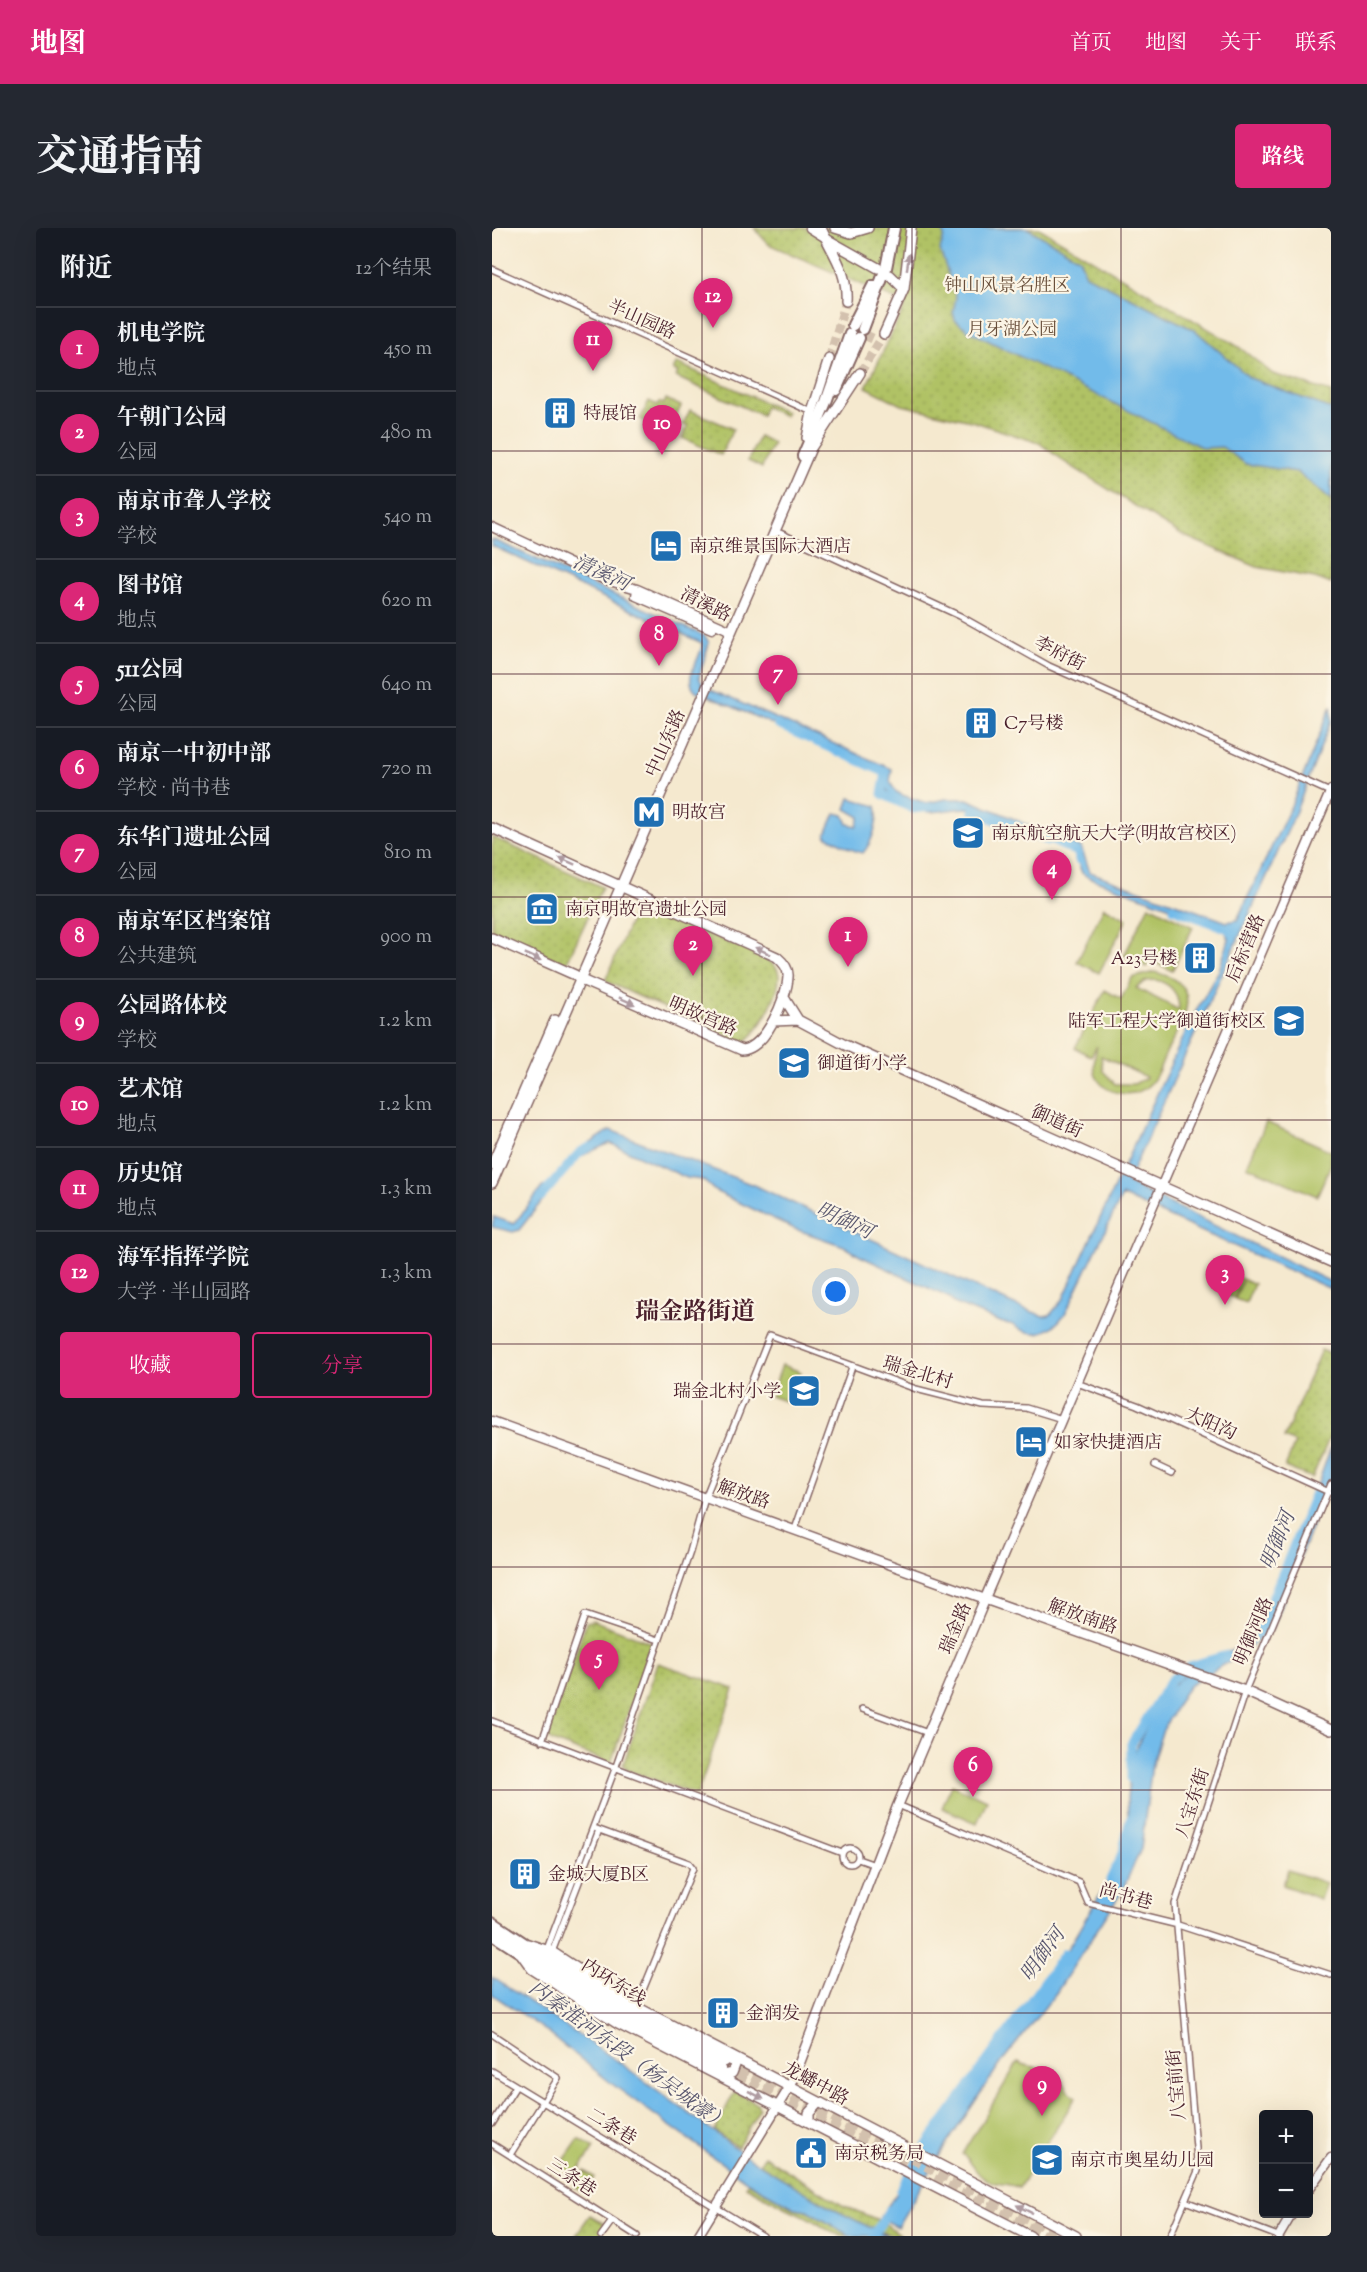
<!DOCTYPE html>
<html lang="zh">
<meta charset="utf-8">
<style>
:root{--surface:#171b24;--page:#242831;--text:#f1f3f6;--muted:#9ea1a6;--line:#363941;--accent:#db2777}
body{margin:0;font-family:"Sorts Mill Goudy","Noto Serif SC",serif;background:var(--page);color:var(--text)}
.controls{position:absolute;right:18px;bottom:18px;display:grid;overflow:hidden;border-radius:6px;box-shadow:0 6px 24px #0002}
.controls button{width:54px;height:54px;display:grid;place-items:center;padding:0;border:0;border-bottom:2px solid var(--line);background:var(--surface);color:var(--text);font:30px sans-serif}
.you{position:absolute;left:344px;top:1064px;width:21px;height:21px;margin:-15px;border:4px solid #fff;border-radius:50%;background:#1a73e8;box-shadow:0 0 0 9px #1a73e833}
.badge{display:grid;place-items:center;width:39px;height:39px;border-radius:50%;background:var(--accent);color:#fff;font-size:20px;font-weight:700}
.pin{position:absolute;translate:-50% -50px;filter:drop-shadow(0 2px 3px #0008)}
.pin::after{content:'';position:absolute;top:32px;width:21px;height:18px;background:inherit;clip-path:polygon(0 0,100% 0,50% 100%)}
.list{margin:0;padding:0;list-style:none}
h2{display:flex;justify-content:space-between;align-items:center;height:78px;margin:0;padding:0 24px;font-size:26px}
h2 small{font-size:20px;font-weight:400;color:var(--muted)}
.list li{display:grid;grid-template-columns:39px 1fr auto;gap:18px;align-items:center;box-sizing:border-box;height:84px;padding:0 24px;border-top:2px solid var(--line)}
.list b{display:block;font-size:22px;white-space:nowrap}
.list p{margin:0;font-size:20px;white-space:nowrap;color:var(--muted)}
.list em{font-size:20px;font-style:normal;color:var(--muted)}
.actions{display:flex;gap:12px;padding:18px 24px}
.actions a{flex:1;padding:14px 0;border:2px solid var(--accent);border-radius:6px;text-align:center;font-size:21px;color:var(--accent)}
.actions .main{background:var(--accent);color:#fff}
.map{position:relative;flex:none;width:839px;height:2008px;overflow:hidden;border-radius:6px}
header{display:flex;align-items:center;gap:36px;box-sizing:border-box;height:84px;padding:0 30px;background:var(--accent);color:#fff}
header strong{font-size:28px}
nav{display:flex;gap:33px;margin-inline-start:auto;font-size:21px}
.intro{display:flex;align-items:center;justify-content:space-between;box-sizing:border-box;height:144px;padding:0 36px}
h1{margin:0;font-size:42px}
.button{padding:15px 27px;border-radius:6px;background:var(--accent);color:#fff;font-size:21px;font-weight:700}
main{display:flex;gap:36px;padding:0 36px}
aside{flex:1;background:var(--surface);border-radius:6px;box-shadow:0 6px 24px #0002}
.map>svg:first-child{display:block}
.green{fill:url(#green-dots);stroke:#7d7048;stroke-width:1.5}
.pitch{fill:#b0c265;stroke:#7d7048;stroke-width:1.5;fill-rule:evenodd}
.water{fill:#72bbea;stroke:#5e6d8a;stroke-width:1.5}
.lines{fill:none;stroke-linecap:round;stroke-linejoin:round}
.river{stroke:#72bbea;stroke-width:9}
.primary-tunnel{stroke:#d3c1ae;stroke-width:9;stroke-dasharray:9 4.5;stroke-linecap:butt}
.highway-tunnel{stroke:#d3c1ae;stroke-width:10;stroke-dasharray:10 5;stroke-linecap:butt}
.street-casing{stroke:#866664;stroke-width:8}
.secondary-casing{stroke:#866664;stroke-width:11}
.primary-casing{stroke:#866664;stroke-width:12}
.highway-casing{stroke:#866664;stroke-width:14}
.street{stroke:#fff;stroke-width:5}
.secondary{stroke:#fff;stroke-width:8}
.primary{stroke:#fff;stroke-width:9}
.highway{stroke:#fff;stroke-width:10}
.oneway{fill:#ae9aa0}
.grid{fill:none;stroke:#4a1f2b;stroke-width:1.5;stroke-opacity:0.55}
.labels{text-anchor:middle;stroke-width:4.5;stroke-linejoin:round;paint-order:stroke}
.park-label{font-size:18px;fill:#69503c;stroke:#fcf5e5}
.street-label{font-size:18px;fill:#4a1f2b;stroke:#fcf5e5}
.poi-label{font-size:18px;fill:#4a1f2b;stroke:#fcf5e5;text-anchor:start}
.water-label{font-size:20px;font-style:italic;fill:#58566e;stroke:#fcf5e5}
.district-label{font-size:24px;font-weight:bold;fill:#4a1f2b;stroke:#fcf5e5}
</style>
<header>
<strong>地图</strong>
<nav><a>首页</a><a>地图</a><a>关于</a><a>联系</a></nav>
</header>
<div class="intro"><h1>交通指南</h1><a class="button">路线</a></div>
<main>
<aside>
<h2>附近<small>12个结果</small></h2>
<ul class="list">
<li><span class="badge">1</span><div><b>机电学院</b><p>地点</p></div><em>450 m</em></li>
<li><span class="badge">2</span><div><b>午朝门公园</b><p>公园</p></div><em>480 m</em></li>
<li><span class="badge">3</span><div><b>南京市聋人学校</b><p>学校</p></div><em>540 m</em></li>
<li><span class="badge">4</span><div><b>图书馆</b><p>地点</p></div><em>620 m</em></li>
<li><span class="badge">5</span><div><b>511公园</b><p>公园</p></div><em>640 m</em></li>
<li><span class="badge">6</span><div><b>南京一中初中部</b><p>学校 · 尚书巷</p></div><em>720 m</em></li>
<li><span class="badge">7</span><div><b>东华门遗址公园</b><p>公园</p></div><em>810 m</em></li>
<li><span class="badge">8</span><div><b>南京军区档案馆</b><p>公共建筑</p></div><em>900 m</em></li>
<li><span class="badge">9</span><div><b>公园路体校</b><p>学校</p></div><em>1.2 km</em></li>
<li><span class="badge">10</span><div><b>艺术馆</b><p>地点</p></div><em>1.2 km</em></li>
<li><span class="badge">11</span><div><b>历史馆</b><p>地点</p></div><em>1.3 km</em></li>
<li><span class="badge">12</span><div><b>海军指挥学院</b><p>大学 · 半山园路</p></div><em>1.3 km</em></li>
</ul>
<div class="actions"><a class="main">收藏</a><a>分享</a></div>
</aside>
<div class="map">
<svg width="839" height="2008" viewBox="0 0 839 2008">
<defs>
<pattern id="green-dots" width="8" height="8" patternUnits="userSpaceOnUse" patternTransform="scale(1.5)"><rect width="8" height="8" fill="#b0c265"/><path d="M2 2h.1M6 6h.1" fill="none" stroke="#99a658" stroke-width="1.8" stroke-linecap="round"/></pattern>
</defs>
<rect width="100%" height="100%" fill="#fcf5e5"/>
<filter id="ink" filterUnits="userSpaceOnUse"><feTurbulence type="fractalNoise" baseFrequency=".0167" numOctaves="2"/><feDisplacementMap in="SourceGraphic" scale="12" xChannelSelector="R" yChannelSelector="G"/><feConvolveMatrix kernelMatrix="1 2 1 2 8 2 1 2 1" color-interpolation-filters="sRGB"/></filter>
<filter id="wash" filterUnits="userSpaceOnUse"><feTurbulence type="fractalNoise" baseFrequency=".008" numOctaves="4" result="noise"/><feDisplacementMap in="SourceGraphic" scale="24" xChannelSelector="R" yChannelSelector="G"/><feGaussianBlur stdDeviation="1.35" result="paint"/><feColorMatrix in="noise" values="0 0 0 0 0 0 0 0 0 0 0 0 0 0 0 0 0 1.4 0 .05"/><feComposite in="paint" operator="in"/></filter>
<g filter="url(#wash)">
<rect width="100%" height="100%" fill="#f5e9cf"/>
<!-- green -->
<path class="green" d="M262,0H547L747,119L781,146L839,164V356L823,350L765,339L688,306L571,233L547,215L483,194L410,177L374,159L414,76L276,16Z
M185,135L294,184L293,188L273,179L269,187L184,149L186,144L181,142Z
M174,171L189,178L182,193L176,190L170,202L148,191L157,173L165,177L167,174L172,176Z
M198,182L241,201L229,227L190,210L196,198L191,196Z
M267,208L281,215L270,240L256,233Z
M0,609L110,659L74,736L0,704Z
M146,675L272,730C277,733 284,736 286,743C292,760 266,807 251,815L113,753Z
M829,1122L839,1126V1206L820,1250L793,1239L803,1215L792,1210Z
M100,1392L160,1415L119,1535L60,1513L55,1509L94,1394Z
M166,1435L242,1461L205,1567L135,1542L131,1537Z
M243,1863L266,1876L267,1881L246,1919L222,1903Z
M272,1928L350,1977L391,1994L409,2008C375,2008 299,1955 267,1936Z
M256,1954L302,1980L315,1982L358,2008C336,2008 330,1995 312,1988C292,1979 273,1969 254,1958Z
M98,1987L115,1997L107,2008H83Z"/>
<!-- pitch -->
<path class="pitch" d="M657,677L701,699L680,743L659,732L655,739L632,728Z
M612,679L635,691L607,745L585,734Z
M662,744C715,756 692,791 675,823C670,833 666,849 658,856C644,871 615,868 605,850C600,841 603,828 605,818L599,828L583,820L613,762L629,771L640,750ZM664,752C679,756 687,766 687,782L644,760L654,753ZM609,828L654,849V850L642,856H623L611,843Z
M774,894L839,923V936L825,968L755,938Z
M740,1047L762,1056L754,1075L743,1071L750,1053L742,1070L732,1066Z
M290,1137L309,1144L298,1175L279,1168Z
M459,1557L495,1572L485,1595L450,1580Z
M796,1642L834,1655L828,1671L791,1657Z
M526,1834C537,1841 551,1837 562,1845C573,1852 573,1863 584,1869L527,1960C516,1954 504,1958 493,1951C482,1945 480,1932 470,1926Z
M87,1911L102,1920L80,1953L77,1951L80,1947L68,1938Z
M92,1943L102,1949L93,1965L82,1959Z"/>
<!-- water -->
<path class="water" d="M449,0H535L587,30L594,47L704,103L758,150L839,181V272L805,244L754,236L730,219L711,220L479,104L463,92L461,84L464,69L448,22L452,8Z
M0,311L213,408L217,415L207,449L212,459L400,541L398,553L403,563L410,567L434,575L454,571H475L589,619L598,644L735,694L745,692L799,578L839,478V493L800,593L635,955L839,1054V1061L630,968L573,1086C557,1107 540,1111 519,1096L511,1095L461,1075L458,1070L368,1028L352,1018L303,1001L223,963L211,952L195,950L118,915L89,928L87,923L118,902L264,958L520,1076L551,1088L558,1087L571,1071L699,792L727,742L737,711L731,698L596,649L590,645L581,622L478,580C465,580 453,583 440,584C428,584 402,575 396,564C393,559 393,552 393,545L204,463C189,449 210,432 210,415L0,318Z
M358,570L384,578C388,591 380,615 371,625C357,623 348,613 335,609L334,606L343,585L352,587L356,596L365,598L368,589L354,581Z
M51,958L58,963L27,1002L21,1004L0,999L2,989L22,996Z
M839,1219V1248L781,1400L754,1423L698,1457L691,1466L670,1504L660,1536L649,1621L629,1665L564,1765L508,1836L452,1920L405,1999L388,1989L578,1717L629,1631L637,1605L635,1570L640,1530L660,1486L676,1462L687,1451L705,1437L746,1419L770,1396L808,1306Z
M0,1749L127,1834L260,1932L343,1982L395,2008H358L315,1982L303,1980L256,1954L124,1859L50,1800L0,1766Z"/>
<g class="lines">
<!-- river -->
<path class="river" d="M286,497L394,545L390,566L421,581L437,579
M481,583L556,613
M564,615L586,624L587,632
M682,681L742,703
M49,969L88,924L98,919
M768,1400L825,1260
M697,1438L735,1427
M639,1551V1516L679,1452L689,1444
M618,1652L631,1623L638,1591
M408,1962L436,1915L573,1725
M381,2008L397,1982"/>
</g>
</g>
<g filter="url(#ink)">
<g class="lines">
<!-- primary-tunnel -->
<path class="primary-tunnel" d="M337,131L354,73
M368,145L392,106"/>
<!-- highway-tunnel -->
<path class="highway-tunnel" d="M374,113L378,104
M234,1834L569,2008
M231,1842L417,1939
M442,1951L553,2008"/>
<!-- street casing -->
<g class="street-casing">
<path id="street" d="M0,41L320,184
M288,305L468,388L557,438L838,564
M585,1155L645,1177L837,1264
M663,1237L680,1245
M303,1301L360,1139
M370,1481L436,1505
M0,1493L350,1625
M50,1513L93,1387L167,1412
M406,1577L587,1654L596,1675L686,1697L839,1747
M102,1600L197,1635L201,1640L144,1779
M350 1628a8 8 0 1 1 16 0a8 8 0 1 1-16 0Z
M366,1631L383,1637
M55,1721L123,1541L198,1324L213,1270L278,1107L424,1161L491,1178L534,1180L570,1191
M60,1724L107,1602
M0,1806L66,1850L18,1927
M0,1843L271,2008
M0,1896L24,1858
M0,1916L145,2008
M693,1973L786,2008
M109,2008L120,1993
M678,2008L706,1943L683,1676L753,1463L839,1256"/>
</g>
<!-- secondary casing -->
<g class="secondary-casing">
<path id="secondary" d="M318,0L334,10
M0,299L111,351L145,361L235,401L238,406
M145,361L144,368L220,401
M0,1193L496,1372
M491,1375L839,562
M816,1962L839,1930
M206,2008L300,1855
M787,2008L800,1986"/>
</g>
<!-- primary casing -->
<g class="primary-casing">
<path id="primary" d="M329,0C340,25 356,43 354,73
M343,0L359,5L376,0
M336,12L386,40
M398,47L412,61
M392,106L412,61L419,0
M315,210L320,184L337,131
M0,600L285,729C291,734 297,741 296,749C295,770 273,821 250,822L87,751L83,747L0,710
M291,768L306,792L353,817L839,1034
M281,793L306,792
M0,937L63,792
M0,955L319,220L368,145
M36,1716L60,1724L141,1777L584,2008
M30,1727L40,1741L126,1796L538,2008
M227,1848L240,1845L243,1837L237,1828
M298,1860L406,1577L493,1371L753,1463L839,1502
M317,1894V1885L326,1875"/>
</g>
<!-- highway casing -->
<g class="highway-casing">
<path id="highway" d="M361,97L381,58
M371,101L394,40L402,0
M344,162L367,110
M311,228L334,174L358,106
M0,1694L136,1784L232,1833
M0,1706L130,1791L228,1841"/>
</g>
<!-- street -->
<use href="#street" class="street"/>
<!-- secondary -->
<use href="#secondary" class="secondary"/>
<!-- primary -->
<use href="#primary" class="primary"/>
<!-- highway -->
<use href="#highway" class="highway"/>
</g>
<!-- one-way arrows -->
<defs><path id="oneway-solid" d="M-6-.8H1V-3.2L6.5 0L1 3.2V.8H-6Z" transform="scale(1.5)"/></defs>
<g class="oneway">
<use href="#oneway-solid" transform="translate(416 34) rotate(-82)"/>
<use href="#oneway-solid" transform="translate(75 633) rotate(-156)"/>
<use href="#oneway-solid" transform="translate(271 723) rotate(-156)"/>
<use href="#oneway-solid" transform="translate(41 729) rotate(24)"/>
<use href="#oneway-solid" transform="translate(135 773) rotate(24)"/>
<use href="#oneway-solid" transform="translate(264 1867) rotate(27)"/>
<use href="#oneway-solid" transform="translate(532 1981) rotate(-153)"/>
</g>
</g>
<!-- grid -->
<path class="grid" d="M210,0V2008M420,0V2008M629,0V2008M0,223H839M0,446H839M0,669H839M0,892H839M0,1116H839M0,1339H839M0,1562H839M0,1785H839"/>
<!-- icons -->
<defs>
<g id="building-square" transform="scale(1.725)"><rect x="-9" y="-9" width="18" height="18" rx="4" fill="#1f6fb2" stroke="#fcf5e5"/><path d="M-4-6H4V6H1V3H-1V6H-4ZM-2.5-4.3h1.7v1.8h-1.7ZM.8-4.3h1.7v1.8H.8ZM-2.5-1h1.7V.8h-1.7ZM.8-1h1.7V.8H.8Z" fill="#fff"/></g>
<g id="hotel-square" transform="scale(1.725)"><rect x="-9" y="-9" width="18" height="18" rx="4" fill="#1f6fb2" stroke="#fcf5e5"/><path d="M-6-4.5h1.5V1H6V5H4.5V3h-9V5H-6ZM-4 0a1.8 1.8 0 1 1 3.6 0ZM.5 0V-2.5h3Q6-2.5 6 0Z" fill="#fff"/></g>
<g id="metro-square" transform="scale(1.725)"><rect x="-9" y="-9" width="18" height="18" rx="4" fill="#1f6fb2" stroke="#fcf5e5"/><path d="M-5.5 5V-5H-3L0 0L3-5H5.5V5H3V-.5L0 4L-3-.5V5Z" fill="#fff"/></g>
<g id="university-square" transform="scale(1.725)"><rect x="-9" y="-9" width="18" height="18" rx="4" fill="#1f6fb2" stroke="#fcf5e5"/><path d="M0-5L7-2L0 1L-7-2ZM-4 1L0 2.5L4 1V4Q0 6-4 4Z" fill="#fff"/></g>
<g id="museum-square" transform="scale(1.725)"><rect x="-9" y="-9" width="18" height="18" rx="4" fill="#1f6fb2" stroke="#fcf5e5"/><path d="M0-6L6-3V-2H-6V-3ZM-5-1h2V3h-2ZM-1-1h2V3h-2ZM3-1h2V3H3ZM-6 4H6V6H-6Z" fill="#fff"/></g>
<g id="school-square" transform="scale(1.725)"><rect x="-9" y="-9" width="18" height="18" rx="4" fill="#1f6fb2" stroke="#fcf5e5"/><path d="M0-5L7-2L0 1L-7-2ZM-4 1L0 2.5L4 1V4Q0 6-4 4Z" fill="#fff"/></g>
<g id="civic-square" transform="scale(1.725)"><rect x="-9" y="-9" width="18" height="18" rx="4" fill="#1f6fb2" stroke="#fcf5e5"/><path d="M-.6-6.5H3V-4.5H.6V-3L4-1V1h2V6H-6V1h2V-1L-.6-3ZM-1.2 2.5V6h2.4V2.5Z" fill="#fff"/></g>
</defs>
<g fill-rule="evenodd">
<use href="#building-square" x="68" y="185"/>
<use href="#hotel-square" x="174" y="318"/>
<use href="#building-square" x="489" y="495"/>
<use href="#metro-square" x="157" y="584"/>
<use href="#university-square" x="476" y="605"/>
<use href="#museum-square" x="50" y="681"/>
<use href="#building-square" x="708" y="730"/>
<use href="#university-square" x="797" y="793"/>
<use href="#school-square" x="302" y="835"/>
<use href="#school-square" x="312" y="1163"/>
<use href="#hotel-square" x="539" y="1214"/>
<use href="#building-square" x="33" y="1646"/>
<use href="#building-square" x="231" y="1785"/>
<use href="#civic-square" x="319" y="1925"/>
<use href="#school-square" x="555" y="1932"/>
</g>
<g class="labels">
<!-- park labels -->
<g class="park-label">
<text x="515" y="63">钟山风景名胜区</text>
<text x="520" y="107">月牙湖公园</text>
</g>
<!-- street labels -->
<g class="street-label">
<text transform="translate(150 91) rotate(24)" y="6">半山园路</text>
<text transform="translate(214 376) rotate(27)" y="6">清溪路</text>
<text transform="translate(568 425) rotate(27)" y="6">李府街</text>
<text transform="translate(173 515) rotate(-66)" y="6">中山东路</text>
<text transform="translate(753 720) rotate(-67)" y="6">后标营路</text>
<text transform="translate(211 788) rotate(23)" y="6">明故宫路</text>
<text transform="translate(565 893) rotate(24)" y="6">御道街</text>
<text transform="translate(426 1144) rotate(17)" y="6">瑞金北村</text>
<text transform="translate(719 1195) rotate(24)" y="6">大阳沟</text>
<text transform="translate(252 1266) rotate(19)" y="6">解放路</text>
<text transform="translate(591 1388) rotate(19)" y="6">解放南路</text>
<text transform="translate(463 1400) rotate(-67)" y="6">瑞金路</text>
<text transform="translate(761 1403) rotate(-67)" y="6">明御河路</text>
<text transform="translate(700 1575) rotate(-72)" y="6">八宝东街</text>
<text transform="translate(634 1668) rotate(15)" y="6">尚书巷</text>
<text transform="translate(122 1754) rotate(32)" y="6">内环东线</text>
<text transform="translate(324 1855) rotate(28)" y="6">龙蟠中路</text>
<text transform="translate(684 1857) rotate(-95)" y="6">八宝前街</text>
<text transform="translate(120 1898) rotate(31)" y="6">二条巷</text>
<text transform="translate(80 1949) rotate(33)" y="6">三条巷</text>
</g>
<!-- poi labels -->
<g class="poi-label">
<text x="91" y="191">特展馆</text>
<text x="197" y="324">南京维景国际大酒店</text>
<text x="512" y="501">C7号楼</text>
<text x="180" y="590">明故宫</text>
<text x="499" y="611">南京航空航天大学(明故宫校区)</text>
<text x="73" y="687">南京明故宫遗址公园</text>
<text x="685" y="736" text-anchor="end">A23号楼</text>
<text x="774" y="799" text-anchor="end">陆军工程大学御道街校区</text>
<text x="325" y="841">御道街小学</text>
<text x="289" y="1169" text-anchor="end">瑞金北村小学</text>
<text x="562" y="1220">如家快捷酒店</text>
<text x="56" y="1652">金城大厦B区</text>
<text x="254" y="1791">金润发</text>
<text x="342" y="1931">南京税务局</text>
<text x="578" y="1938">南京市奥星幼儿园</text>
</g>
<!-- water labels -->
<g class="water-label">
<text transform="translate(110 344) rotate(25)" y="7">清溪河</text>
<text transform="translate(353 992) rotate(25)" y="7">明御河</text>
<text transform="translate(785 1312) rotate(-68)" y="7">明御河</text>
<text transform="translate(550 1726) rotate(-54)" y="7">明御河</text>
<text transform="translate(137 1827) rotate(36)" y="7">内秦淮河东段（杨吴城濠）</text>
</g>
<!-- district labels -->
<g class="district-label">
<text x="203" y="1091">瑞金路街道</text>
</g>
</g>
</svg>
<div class="controls">
<button>+</button>
<button>−</button>
</div>
<div class="you"></div>
<div class="pin badge" style="left:356px;top:739px">1</div>
<div class="pin badge" style="left:201px;top:748px">2</div>
<div class="pin badge" style="left:733px;top:1077px">3</div>
<div class="pin badge" style="left:560px;top:672px">4</div>
<div class="pin badge" style="left:107px;top:1462px">5</div>
<div class="pin badge" style="left:481px;top:1569px">6</div>
<div class="pin badge" style="left:286px;top:477px">7</div>
<div class="pin badge" style="left:167px;top:438px">8</div>
<div class="pin badge" style="left:550px;top:1888px">9</div>
<div class="pin badge" style="left:170px;top:227px">10</div>
<div class="pin badge" style="left:101px;top:143px">11</div>
<div class="pin badge" style="left:221px;top:100px">12</div>
</div>
</main>
